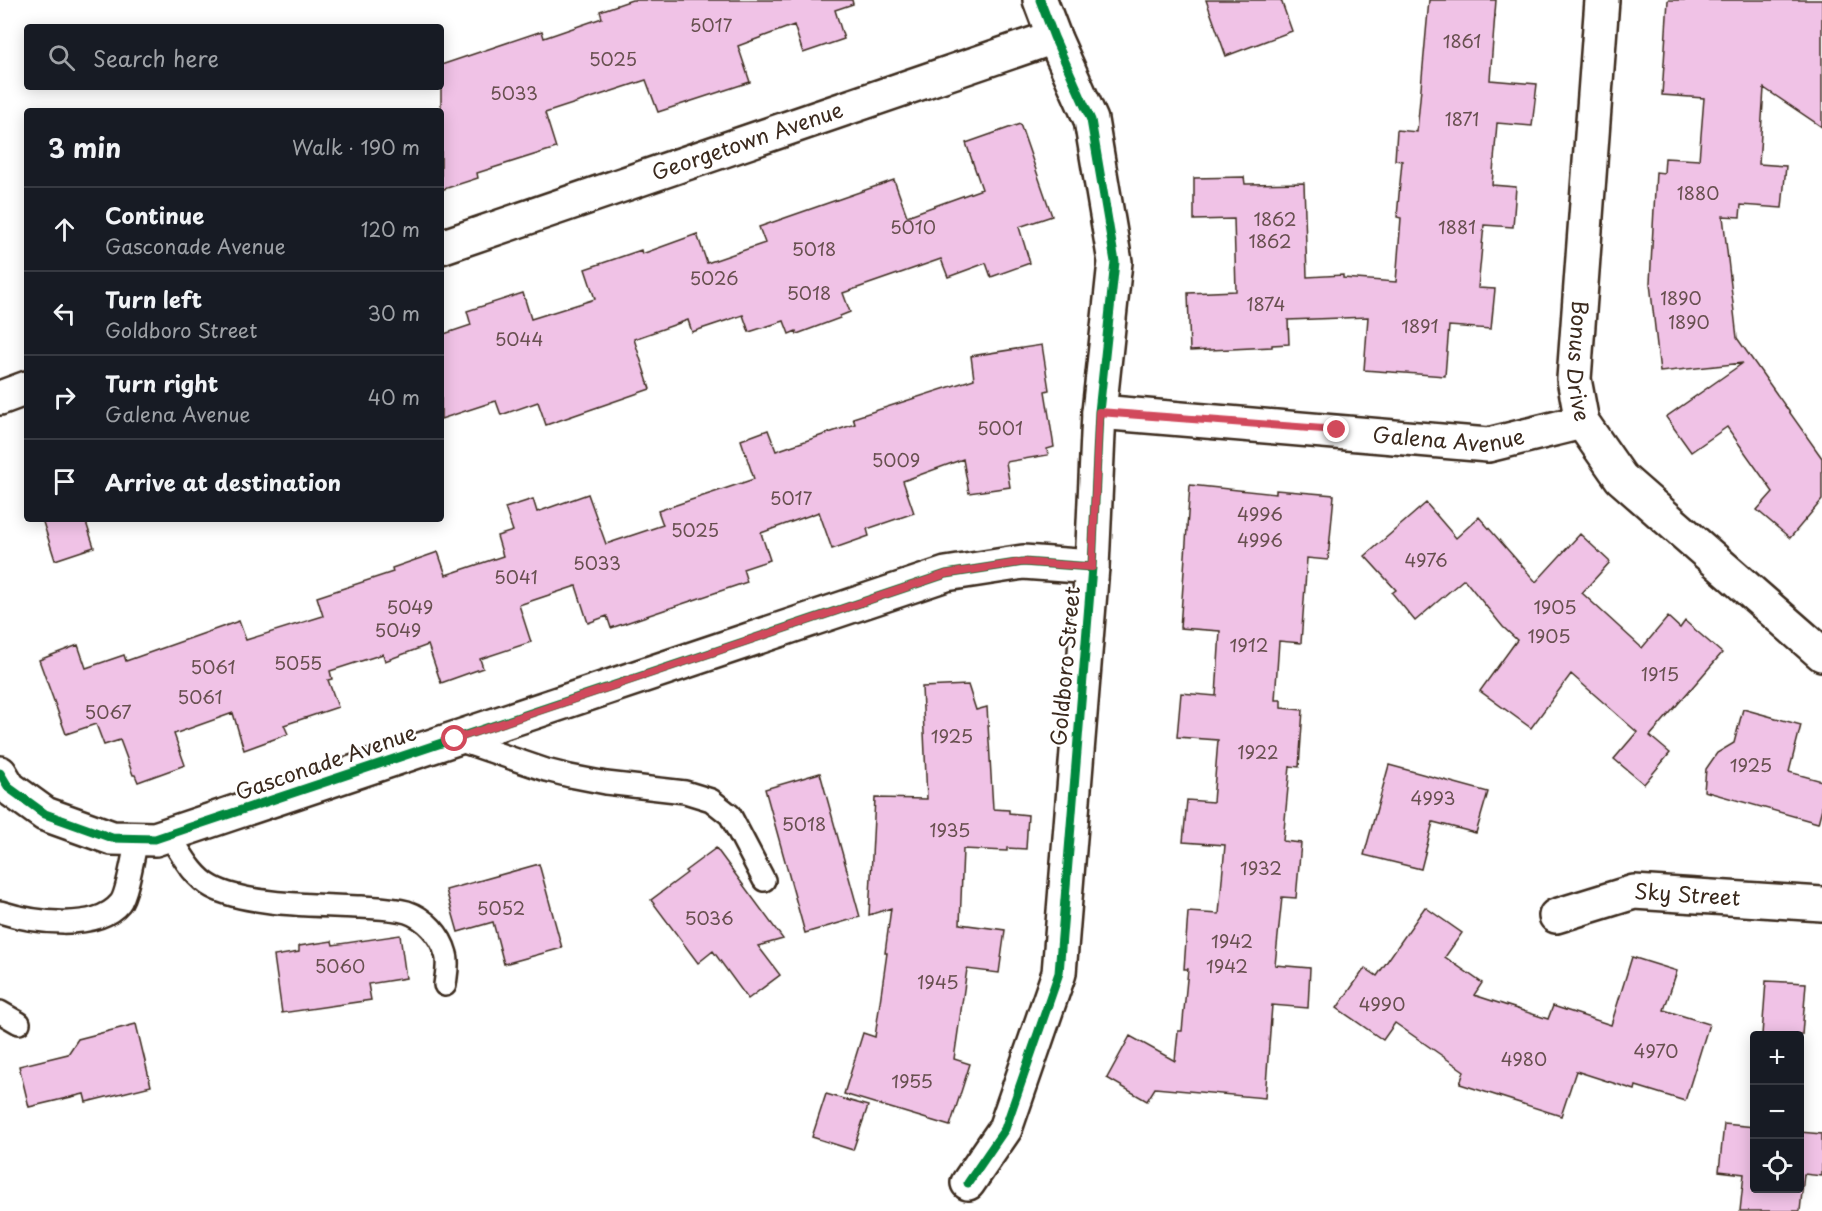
<!DOCTYPE html>
<meta charset="utf-8">
<style>
:root{--surface:#171b24;--page:#242831;--text:#f1f3f6;--muted:#9ea1a6;--line:#363941}
body{margin:0;font-family:"Playpen Sans",sans-serif;background:var(--page);color:var(--text)}
.controls{position:absolute;right:18px;bottom:18px;display:grid;overflow:hidden;border-radius:6px;box-shadow:0 3px 15px #0003}
.controls button{width:54px;height:54px;display:grid;place-items:center;padding:0;border:0;border-bottom:2px solid var(--line);background:var(--surface);color:var(--text);font:30px sans-serif}
.stop{position:absolute;width:18px;height:18px;margin:-14px;border:4px solid #d1495b;border-radius:50%;background:#fff}
.stop.end{background:#d1495b;border-color:#fff;box-shadow:0 2px 6px #0008}
.list{margin:0;padding:0;list-style:none}
h2{display:flex;justify-content:space-between;align-items:center;height:78px;margin:0;padding:0 24px;font-size:26px}
h2 small{font-size:20px;font-weight:400;color:var(--muted)}
.list li{display:grid;grid-template-columns:39px 1fr auto;gap:18px;align-items:center;box-sizing:border-box;height:84px;padding:0 24px;border-top:2px solid var(--line)}
.list b{display:block;font-size:22px;white-space:nowrap}
.list p{margin:0;font-size:20px;white-space:nowrap;color:var(--muted)}
.list em{font-size:20px;font-style:normal;color:var(--muted)}
.icon{flex:none;width:33px;height:33px;fill:none;stroke:currentColor;stroke-width:2;stroke-linecap:round;stroke-linejoin:round}
.map{position:relative;flex:none;width:1822px;height:1211px;overflow:hidden}
.search{position:absolute;background:var(--surface);box-shadow:0 3px 15px #0003;left:24px;top:24px;width:420px;height:66px;display:flex;align-items:center;gap:15px;box-sizing:border-box;padding:0 21px;border-radius:6px;color:var(--muted);font-size:22px}
.panel{position:absolute;background:var(--surface);box-shadow:0 3px 15px #0003;left:24px;top:108px;width:420px;height:414px;border-radius:6px}
.map>svg:first-child{display:block}
.building{fill:#f0c2e6;stroke:#3b2a1e;stroke-width:1.5}
.lines{fill:none;stroke-linecap:round;stroke-linejoin:round}
.service-casing{stroke:#3b2a1e;stroke-width:26}
.minor-casing{stroke:#3b2a1e;stroke-width:38}
.service{stroke:#fff;stroke-width:21}
.minor{stroke:#fff;stroke-width:33}
.cycleway-casing{stroke:#fff;stroke-width:13}
.cycleway{stroke:#00873e;stroke-width:9}
.route{stroke:#d1495b;stroke-width:8}
.labels{text-anchor:middle;stroke-width:4.5;stroke-linejoin:round;paint-order:stroke}
.number-label{font-size:18px;fill:#685050}
.street-label{font-size:21px;fill:#3b2a1e;stroke:#fff}
</style>
<div class="map">
<svg width="1822" height="1211" viewBox="0 0 1822 1211">
<rect width="100%" height="100%" fill="#fff"/>
<filter id="ink" filterUnits="userSpaceOnUse"><feTurbulence type="fractalNoise" baseFrequency=".0167" numOctaves="2"/><feDisplacementMap in="SourceGraphic" scale="12" xChannelSelector="R" yChannelSelector="G"/><feConvolveMatrix kernelMatrix="1 2 1 2 8 2 1 2 1" color-interpolation-filters="sRGB"/></filter>
<g filter="url(#ink)">
<!-- building -->
<path class="building" d="M632,0H852L853,4L835,10L844,39L803,53L794,25L738,46L750,82L658,112L646,80L545,113L556,148L477,173L478,178L441,190V65L542,31L544,38L602,18L600,11Z
M1206,0H1281L1292,31L1226,56Z
M1429,0H1496L1490,80L1537,84L1532,126L1497,123L1492,185L1516,187L1513,227L1484,225L1478,288L1495,289L1491,329L1449,326L1445,376L1364,370L1368,317L1288,320L1289,344L1272,345V347L1190,351L1188,293L1236,291L1234,219L1194,220V178L1244,177L1245,184L1304,183L1307,277L1343,275V278L1396,282L1401,218L1397,217L1402,161L1395,160L1397,130L1417,132Z
M1668,0H1822V127L1764,88L1759,164L1786,166L1782,208L1741,205L1740,217L1723,216L1737,338L1822,458V500L1790,538L1757,510L1773,492L1727,427L1691,452L1666,417L1743,363L1660,372L1650,283L1656,172L1664,173L1665,158L1699,160L1704,98L1662,95Z
M1020,124L1052,216L1019,227L1030,263L991,277L986,263L948,277L941,259L843,293L850,312L840,316V318L797,334L796,331L789,334L784,321L749,332L743,315L692,332L688,320L634,339L650,389L546,425L538,402L501,415L496,401L441,419V335L471,325L467,311L523,293L531,319L595,299L585,269L641,250L642,254L697,234L707,263L765,243L759,227L894,180L907,216L982,189L966,143Z
M1042,345L1049,390L1045,391L1054,447L1047,449L1048,455L1006,462L1010,487L969,493L963,459L903,481L914,513L867,529L869,536L832,549L819,512L761,533L770,560L743,569L747,582L611,628L607,616L588,623L576,586L519,605L531,642L480,659L483,668L441,683L428,645L385,661L383,654L330,671L332,679L328,680L338,707L284,725L288,734L244,750L233,713L174,734L185,765L138,782L135,775H133L120,740L104,745L96,724L66,734L39,660L78,645L86,668L124,655L126,661L239,621L246,640L323,616L317,597L393,572L392,568L438,552L446,575L503,556L497,536L513,531L505,508L533,499L537,512L588,494L606,544L663,525L658,511L754,479L741,440L768,430L776,451L855,424L853,418L974,379L971,356Z
M1190,485L1276,494V490L1334,495L1328,560L1307,558L1301,643L1279,641L1275,700H1281V708L1303,710L1299,767L1290,766L1283,841L1301,843L1296,898L1282,897L1275,965L1310,968L1308,1008L1272,1005L1265,1098L1155,1088L1147,1101L1107,1078L1130,1036L1175,1061L1178,1031H1182L1188,969H1184L1188,912L1219,914L1225,845L1183,842L1187,800L1213,802L1218,740L1177,737L1181,693L1216,696L1220,631L1180,628Z
M1426,503L1456,538L1479,517L1536,582L1580,534L1610,562L1582,593L1642,648L1668,617L1680,628L1685,621L1722,653L1650,736L1670,753L1644,784L1614,759L1637,732L1571,674L1531,728L1480,691L1517,640L1503,627L1464,579L1415,621L1392,593L1396,590L1365,556Z
M42,519H85L94,547L55,560Z
M968,685L976,710L987,707L993,809L1009,810V813L1028,815L1026,849L1007,848V851L963,849L960,924L1005,930L999,973L967,969L954,1059L970,1064L950,1126L844,1094L863,1033L875,1037L887,953H885L891,908L869,915L875,798L927,799L922,687Z
M1743,709L1801,725L1789,772L1822,781V808L1818,823L1704,791L1706,769L1717,753L1734,743Z
M1389,765L1488,792L1476,833L1433,822L1421,869L1364,855Z
M820,773L860,917L805,933L765,789Z
M716,848L783,939L758,946L780,975L748,999L713,951L698,963L651,900L687,873L685,871Z
M539,864L562,948L504,964L493,922L458,932L446,890Z
M1425,907L1462,933L1445,957L1482,983L1474,995L1548,1019L1553,1006L1611,1025L1632,957L1677,971L1664,1010L1709,1024L1685,1101L1636,1086L1635,1090L1576,1071L1561,1116L1460,1084L1464,1071L1395,1023L1383,1040L1337,1008L1365,968L1377,976Z
M400,935L406,978L368,984L371,1000L282,1013L274,956L299,952V946L332,941L333,945Z
M1766,981L1806,983L1802,1035H1762Z
M136,1024L151,1086L86,1102L84,1094L29,1107L19,1066L68,1054L78,1039Z
M826,1094L868,1106L853,1150L812,1137Z
M1724,1124L1755,1127V1188H1800V1132L1822,1134V1176L1804,1174L1800,1211H1740L1744,1174L1719,1171Z"/>
<g class="lines">
<!-- service casing -->
<g class="service-casing">
<path id="service" d="M455,739L546,770L570,776L606,783L685,792L711,800L730,815L764,880
M169,835C182,854 192,876 212,887C247,906 321,905 361,907C376,908 392,908 407,912C425,918 441,935 446,954C449,963 446,976 445,985
M0,912C32,922 96,932 120,903C127,895 134,852 137,839
M0,1012L19,1023"/>
</g>
<!-- minor casing -->
<g class="minor-casing">
<g id="minor">
<path id="s1" d="M1602,0L1574,379L1582,422L1621,478L1822,654"/>
<path id="s2" d="M441,247L1054,37"/>
<path d="M0,398L27,388"/>
<path id="s3" d="M1099,412L1488,445L1582,422"/>
<path d="M0,773L9,788L45,814L112,838L155,839L946,574L1023,562L1092,567"/>
<path id="s4" d="M1556,916L1634,892L1822,904"/>
<path d="M968,1183L1005,1129L1059,973L1092,567L1099,412L1115,262L1091,120L1054,37L1040,0"/>
</g>
</g>
<!-- service -->
<use href="#service" class="service"/>
<!-- minor -->
<use href="#minor" class="minor"/>
<!-- cycleway casing -->
<g class="cycleway-casing">
<path id="cycleway" d="M0,773L9,788L45,814L112,838L155,839L946,574L1023,562L1092,567
M968,1183L1005,1129L1059,973L1092,567L1099,412L1115,262L1091,120L1054,37L1040,0"/>
</g>
<!-- cycleway -->
<use href="#cycleway" class="cycleway"/>
</g>
</g>
<g class="lines" filter="url(#ink)">
<!-- route -->
<path class="route" d="M455,739L946,574L1023,562L1092,567L1099,412L1337,430"/>
</g>
<g class="labels">
<!-- number labels -->
<g class="number-label">
<text x="711" y="32">5017</text>
<text x="1462" y="48">1861</text>
<text x="613" y="66">5025</text>
<text x="514" y="100">5033</text>
<text x="1462" y="126">1871</text>
<text x="1698" y="200">1880</text>
<text x="1275" y="226">1862</text>
<text x="913" y="234">5010</text>
<text x="1457" y="234">1881</text>
<text x="1270" y="248">1862</text>
<text x="814" y="256">5018</text>
<text x="714" y="285">5026</text>
<text x="809" y="300">5018</text>
<text x="1681" y="305">1890</text>
<text x="1266" y="311">1874</text>
<text x="1689" y="329">1890</text>
<text x="1420" y="333">1891</text>
<text x="519" y="346">5044</text>
<text x="1000" y="435">5001</text>
<text x="896" y="467">5009</text>
<text x="791" y="505">5017</text>
<text x="1260" y="521">4996</text>
<text x="695" y="537">5025</text>
<text x="1260" y="547">4996</text>
<text x="1426" y="567">4976</text>
<text x="597" y="570">5033</text>
<text x="516" y="584">5041</text>
<text x="410" y="614">5049</text>
<text x="1555" y="614">1905</text>
<text x="398" y="637">5049</text>
<text x="1549" y="643">1905</text>
<text x="1249" y="652">1912</text>
<text x="298" y="670">5055</text>
<text x="213" y="674">5061</text>
<text x="1660" y="681">1915</text>
<text x="200" y="704">5061</text>
<text x="108" y="719">5067</text>
<text x="952" y="743">1925</text>
<text x="1258" y="759">1922</text>
<text x="1751" y="772">1925</text>
<text x="1433" y="805">4993</text>
<text x="804" y="831">5018</text>
<text x="950" y="837">1935</text>
<text x="1261" y="875">1932</text>
<text x="501" y="915">5052</text>
<text x="709" y="925">5036</text>
<text x="1232" y="948">1942</text>
<text x="340" y="973">5060</text>
<text x="1227" y="973">1942</text>
<text x="938" y="989">1945</text>
<text x="1382" y="1011">4990</text>
<text x="1656" y="1058">4970</text>
<text x="1524" y="1066">4980</text>
<text x="912" y="1088">1955</text>
</g>
<!-- street labels -->
<g class="street-label">
<text dy="7" stroke="none"><textPath href="#s2" startOffset="324">Georgetown Avenue</textPath></text>
<text dy="7" stroke="none"><textPath href="#s1" startOffset="362">Bonus Drive</textPath></text>
<text dy="7" stroke="none"><textPath href="#s3" startOffset="351">Galena Avenue</textPath></text>
<text transform="translate(1066 666) rotate(-85)" y="7">Goldboro Street</text>
<text transform="translate(326 763) rotate(-19)" y="7">Gasconade Avenue</text>
<text dy="7" stroke="none"><textPath href="#s4" startOffset="135">Sky Street</textPath></text>
</g>
</g>
</svg>
<div class="controls">
<button>+</button>
<button>−</button>
<button><svg class="icon" aria-label="locate" viewBox="0 0 24 24"><circle cx="12" cy="12" r="6"/><path d="M12 2v4M12 18v4M2 12h4M18 12h4"/></svg></button>
</div>
<div class="stop" style="left:455px;top:739px"></div>
<div class="stop end" style="left:1337px;top:430px"></div>
<div class="search"><svg class="icon" aria-label="search" viewBox="0 0 24 24"><circle cx="10" cy="10" r="6"/><path d="M15 15l6 6"/></svg>Search here</div>
<section class="panel">
<h2>3 min<small>Walk · 190 m</small></h2>
<ul class="list">
<li><svg class="icon" aria-label="ahead" viewBox="0 0 24 24"><path d="M12 20V5M6 11l6-6 6 6"/></svg><div><b>Continue</b><p>Gasconade Avenue</p></div><em>120 m</em></li>
<li><svg class="icon" aria-label="left" viewBox="0 0 24 24"><path d="M17 20v-9H6M10 6l-5 5 5 5"/></svg><div><b>Turn left</b><p>Goldboro Street</p></div><em>30 m</em></li>
<li><svg class="icon" aria-label="right" viewBox="0 0 24 24"><path d="M7 20v-9h11M14 6l5 5-5 5"/></svg><div><b>Turn right</b><p>Galena Avenue</p></div><em>40 m</em></li>
<li><svg class="icon" aria-label="arrive" viewBox="0 0 24 24"><path d="M6 21V4h12l-3 4 3 4H6"/></svg><div><b>Arrive at destination</b></div></li>
</ul>
</section>
</div>
